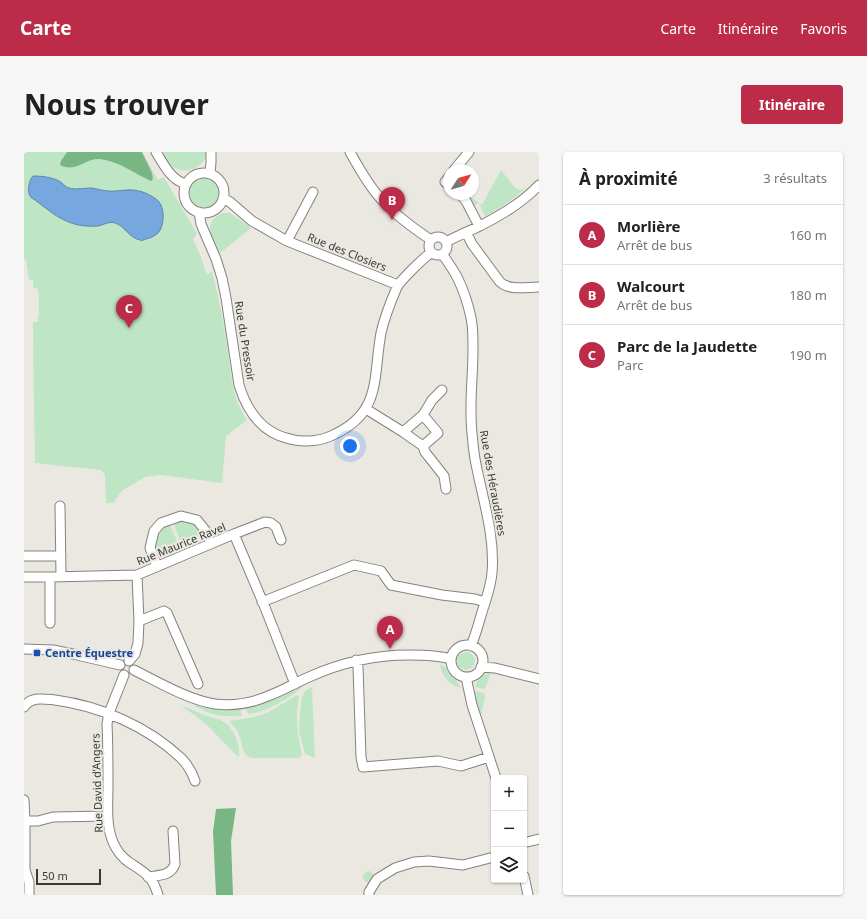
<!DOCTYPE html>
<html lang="fr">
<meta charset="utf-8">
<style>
:root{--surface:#fff;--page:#f6f6f6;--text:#202124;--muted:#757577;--line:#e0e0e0;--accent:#bc2b48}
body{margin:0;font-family:"Noto Sans",sans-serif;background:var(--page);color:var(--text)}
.controls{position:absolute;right:12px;bottom:12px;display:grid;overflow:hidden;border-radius:4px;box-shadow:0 1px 3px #0004}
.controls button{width:36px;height:36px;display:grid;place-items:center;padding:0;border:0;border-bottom:1px solid var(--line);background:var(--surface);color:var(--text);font:20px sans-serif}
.compass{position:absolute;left:419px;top:12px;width:36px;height:36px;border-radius:50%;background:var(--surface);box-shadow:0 1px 3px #0004;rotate:54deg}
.scale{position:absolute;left:12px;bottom:10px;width:65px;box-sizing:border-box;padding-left:4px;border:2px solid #3b3937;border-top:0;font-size:11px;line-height:14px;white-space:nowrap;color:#3b3937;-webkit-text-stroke:3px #ebe8e2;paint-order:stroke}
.you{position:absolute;left:326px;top:294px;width:14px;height:14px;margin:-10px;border:3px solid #fff;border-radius:50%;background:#1a73e8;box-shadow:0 0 0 6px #1a73e833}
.badge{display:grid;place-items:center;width:26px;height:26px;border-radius:50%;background:var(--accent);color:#fff;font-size:13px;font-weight:700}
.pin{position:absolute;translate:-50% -33px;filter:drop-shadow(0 1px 2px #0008)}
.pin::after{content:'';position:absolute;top:21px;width:14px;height:12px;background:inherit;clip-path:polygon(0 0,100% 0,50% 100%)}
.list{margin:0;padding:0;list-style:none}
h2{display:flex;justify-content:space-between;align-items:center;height:52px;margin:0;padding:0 16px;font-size:17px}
h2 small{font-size:13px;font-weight:400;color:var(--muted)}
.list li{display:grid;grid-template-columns:26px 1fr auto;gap:12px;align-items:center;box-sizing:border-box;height:60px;padding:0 16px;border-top:1px solid var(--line)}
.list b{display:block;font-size:15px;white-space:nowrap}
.list p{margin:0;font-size:13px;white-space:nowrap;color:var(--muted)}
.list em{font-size:13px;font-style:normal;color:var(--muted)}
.icon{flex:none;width:22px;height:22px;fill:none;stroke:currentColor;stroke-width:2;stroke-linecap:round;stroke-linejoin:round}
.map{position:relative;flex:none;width:515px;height:743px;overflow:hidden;border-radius:4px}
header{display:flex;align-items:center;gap:24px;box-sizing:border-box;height:56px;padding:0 20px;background:var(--accent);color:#fff}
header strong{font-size:19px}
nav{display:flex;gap:22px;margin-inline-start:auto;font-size:14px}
.intro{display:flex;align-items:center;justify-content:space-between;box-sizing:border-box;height:96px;padding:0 24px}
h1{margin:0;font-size:28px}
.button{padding:10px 18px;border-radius:4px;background:var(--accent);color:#fff;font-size:14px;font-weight:700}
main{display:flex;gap:24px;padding:0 24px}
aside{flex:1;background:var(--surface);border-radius:4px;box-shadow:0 1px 3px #0004}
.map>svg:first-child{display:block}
.green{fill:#bee6c4}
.forest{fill:#78b683}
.water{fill:#77a7df;stroke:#6586ad}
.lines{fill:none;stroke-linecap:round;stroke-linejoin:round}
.minor-casing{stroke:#85827d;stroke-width:11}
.minor{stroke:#fff;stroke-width:9}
.transit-dot{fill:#1a4fb4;stroke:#ebe8e2;stroke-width:1.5}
.labels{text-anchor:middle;stroke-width:4;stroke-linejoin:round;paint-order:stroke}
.street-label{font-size:11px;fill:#3b3937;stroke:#ebe8e2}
.transit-label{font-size:11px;font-weight:bold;fill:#164399;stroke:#ebe8e2;text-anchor:start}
</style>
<header>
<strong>Carte</strong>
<nav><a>Carte</a><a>Itinéraire</a><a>Favoris</a></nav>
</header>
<div class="intro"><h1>Nous trouver</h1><a class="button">Itinéraire</a></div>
<main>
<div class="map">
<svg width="515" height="743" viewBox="0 0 515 743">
<rect width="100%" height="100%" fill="#ebe8e2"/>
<!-- green -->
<path class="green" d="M0,0H118L134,28L140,25L173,82L169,87L177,105L183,123L188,119C194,144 200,169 203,195C208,223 207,244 223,268L202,284L198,331L137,323L121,325L99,338L95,342L90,351H82L81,322L77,318L11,311L9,189V170H14V164H15V142L14,141V136H9V128H5L2,108H0Z
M139,0H183C181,16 161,24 148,14C144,10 142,5 139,0Z
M477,18L491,36L497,38L502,36C490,47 476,56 461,64L455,51L449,54L443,42L458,53Z
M165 40a16 16 0 1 1 32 0a16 16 0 1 1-32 0Z
M199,61H206L227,76L195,102C187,88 178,68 199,61Z
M155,368L170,370L174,374L177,382L157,391L149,370Z
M145,371L154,392L130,401L131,381Z
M433 509a9 9 0 1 1 18 0a9 9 0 1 1-18 0Z
M416,512L422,516L425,522L432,528L437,536C426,534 417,523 416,512Z
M466,521H467L461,537L451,535C453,527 456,523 466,521Z
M282,531C276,540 253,553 243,557C237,560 230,561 224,562L222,555L245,548Z
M288,535L291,605H289L281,602L275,580L276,560L278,545L281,539Z
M450,539L460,541L461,545L456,566L450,544Z
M273,543L275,546C271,567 274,583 278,603L275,606H229C217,605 219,592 215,583C214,578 209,574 206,570V569L230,565L243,561Z
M168,551L182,555L196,557L216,556L218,564C199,565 183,564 168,551Z
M157,554C165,555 172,560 180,563C186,565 193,566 198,569C209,574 217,593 215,604L214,605L186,576L172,564Z
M345,719L347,720L350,725L345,732L340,728L338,725C340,721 341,720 345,719Z"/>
<!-- forest -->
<path class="forest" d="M43,0H118L128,21L129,27L127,29C111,22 93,8 75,7C59,7 53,21 36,13L37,9Z
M212,656L207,689L209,743H192L189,680L192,657Z"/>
<!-- water -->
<path class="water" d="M9,24C18,24 27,25 35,29C39,31 41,35 45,36C52,38 60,36 67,36C75,37 83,40 91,39C95,39 99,38 103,38C113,37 124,41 132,47C141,53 141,71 135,80C131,84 127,86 122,87C120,88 118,89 116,88C105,86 101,74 91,71C86,69 79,73 74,74C45,76 32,64 11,48C9,47 7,46 6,44C3,39 5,28 9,24Z"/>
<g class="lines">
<!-- minor casing -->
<g class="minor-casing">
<path id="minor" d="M132,0C140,13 147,28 162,32
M326,0C335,16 344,33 357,47C371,63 389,76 407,88
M430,18L445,0
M160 41a20 20 0 1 1 40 0a20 20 0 1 1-40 0Z
M186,22L187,10V0
M425,25L421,30L425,33
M436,42L442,49L455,74
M199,46L206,50L228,69L263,89L374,133
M175,60L177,72L192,107L198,126L202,146L215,233C223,259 238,281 266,287C281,291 298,289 311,282C358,260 349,224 357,181C360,167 367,149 373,135C376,129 400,105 407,101
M442,80L448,92L476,130C486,139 502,135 515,135
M405 94a9 9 0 1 1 18 0a9 9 0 1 1-18 0Z
M263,89L289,40
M422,90C433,84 445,79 456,74C477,63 498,51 515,33
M419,103C423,109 428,116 432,123C439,136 446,157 448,172C452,208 444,244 448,281C449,293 450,305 453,317C460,351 471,386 468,421C467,432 464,441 461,451C456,465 453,480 447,494
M342,257L379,280L399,294L414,281L399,263L379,280
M399,263L408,248L418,238
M399,294L401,300L420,324L422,337
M36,354L37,424
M210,382L241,370L247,371L252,375L257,388
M0,404H37
M133,414L126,396L130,379L137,371L157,364L173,368L181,378L187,392
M0,425H26L113,423
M26,425V471
M238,450L330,413L357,419L367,433L418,443L451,447L461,450
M115,469L140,459L143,461L174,532
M427 509a16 16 0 1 1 32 0a16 16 0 1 1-32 0Z
M0,497L29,498L49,502L96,513
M332,508L334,515L337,605L339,615L414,609L437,614L465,605
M105,509L111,502L114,491L115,469L113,423L210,382L240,453L271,532
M457,515L471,516L515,527
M110,518C134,530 165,548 191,552C208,554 228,551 244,544C258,539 271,531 285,525C318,510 349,503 385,503C399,503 413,503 427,507
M100,523L85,561L83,572C84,592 84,613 84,633C84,654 81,678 92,696C100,711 113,713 124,724C129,729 132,736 134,743
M442,525L448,553L472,626
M0,555C7,544 20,547 31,548C76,554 123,574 157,606C164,613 168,620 171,629
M0,648L1,669V718L5,730V743
M1,669H14L29,665L84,664
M503,690L515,687
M500,724L504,743
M124,725C135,723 147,724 151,712L149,679
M345,743V740L353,727L371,716L390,710L405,709L439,713L470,705"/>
</g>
<!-- minor -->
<use href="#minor" class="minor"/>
</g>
<!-- markers -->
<rect class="transit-dot" x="9" y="497" width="8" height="8" rx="2"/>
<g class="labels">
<!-- street labels -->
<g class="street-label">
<text transform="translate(323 100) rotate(22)" y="4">Rue des Closiers</text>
<text transform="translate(221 189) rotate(81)" y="4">Rue du Pressoir</text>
<text transform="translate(469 331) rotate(80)" y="4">Rue des Héraudières</text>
<text transform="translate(157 392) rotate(-22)" y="4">Rue Maurice Ravel</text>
<text transform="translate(73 631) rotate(-92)" y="4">Rue David d’Angers</text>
</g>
<!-- transit labels -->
<g class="transit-label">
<text x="21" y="505">Centre Équestre</text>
</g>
</g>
</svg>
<div class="controls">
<button>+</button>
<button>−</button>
<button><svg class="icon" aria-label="layers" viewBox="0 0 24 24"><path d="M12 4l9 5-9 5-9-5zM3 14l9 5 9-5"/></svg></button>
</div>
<svg class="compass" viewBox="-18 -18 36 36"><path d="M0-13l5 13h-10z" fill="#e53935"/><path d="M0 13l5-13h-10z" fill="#757577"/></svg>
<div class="scale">50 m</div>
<div class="you"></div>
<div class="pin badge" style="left:366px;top:497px">A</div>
<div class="pin badge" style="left:368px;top:68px">B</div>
<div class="pin badge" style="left:105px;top:176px">C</div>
</div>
<aside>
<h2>À proximité<small>3 résultats</small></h2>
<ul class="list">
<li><span class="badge">A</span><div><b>Morlière</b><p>Arrêt de bus</p></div><em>160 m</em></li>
<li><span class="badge">B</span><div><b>Walcourt</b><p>Arrêt de bus</p></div><em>180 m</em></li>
<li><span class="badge">C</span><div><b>Parc de la Jaudette</b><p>Parc</p></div><em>190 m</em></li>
</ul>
</aside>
</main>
